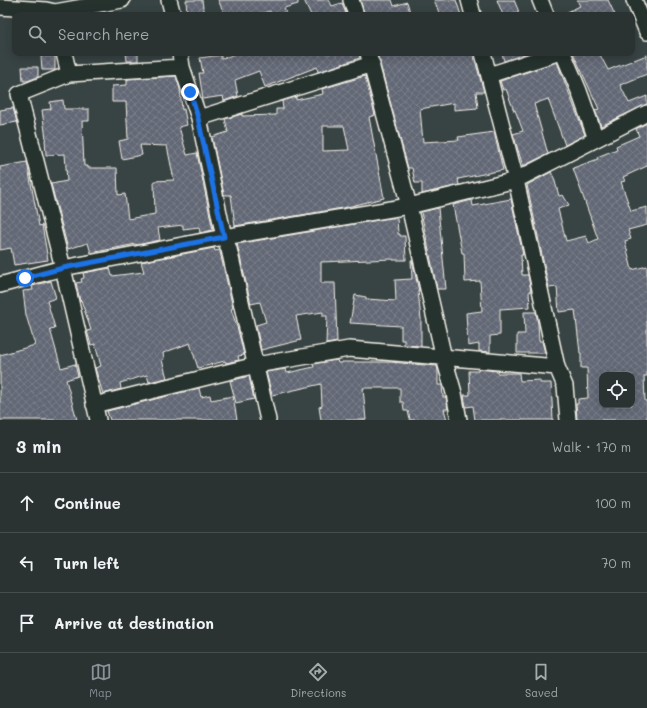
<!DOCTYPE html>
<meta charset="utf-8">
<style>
:root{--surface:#2a3232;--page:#323a3a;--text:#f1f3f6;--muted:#a5aaac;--line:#464d4d;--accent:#8c9099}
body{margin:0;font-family:Mali,sans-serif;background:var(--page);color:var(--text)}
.controls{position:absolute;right:12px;bottom:12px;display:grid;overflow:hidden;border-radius:8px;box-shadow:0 2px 10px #0003}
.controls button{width:36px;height:36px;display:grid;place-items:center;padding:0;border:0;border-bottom:1px solid var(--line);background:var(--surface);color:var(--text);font:20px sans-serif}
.stop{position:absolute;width:12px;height:12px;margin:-9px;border:3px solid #1a73e8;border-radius:50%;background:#fff}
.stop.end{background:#1a73e8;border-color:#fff;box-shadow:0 1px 4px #0008}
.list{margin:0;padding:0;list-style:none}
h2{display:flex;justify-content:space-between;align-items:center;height:52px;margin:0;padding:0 16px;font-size:17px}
h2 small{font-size:13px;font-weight:400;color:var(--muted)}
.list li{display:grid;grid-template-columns:26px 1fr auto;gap:12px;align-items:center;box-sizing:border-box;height:60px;padding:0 16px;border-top:1px solid var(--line)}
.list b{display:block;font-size:15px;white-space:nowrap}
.list em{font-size:13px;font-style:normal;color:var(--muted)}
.icon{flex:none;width:22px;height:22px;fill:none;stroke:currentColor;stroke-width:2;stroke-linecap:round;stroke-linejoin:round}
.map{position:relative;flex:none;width:647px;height:420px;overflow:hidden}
.search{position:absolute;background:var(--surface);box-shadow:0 2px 10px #0003;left:12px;right:12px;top:12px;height:44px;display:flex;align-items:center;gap:10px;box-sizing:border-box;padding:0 14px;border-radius:8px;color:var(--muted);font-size:15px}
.sheet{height:232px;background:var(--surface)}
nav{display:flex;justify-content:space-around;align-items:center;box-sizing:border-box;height:56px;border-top:1px solid var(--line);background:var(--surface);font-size:11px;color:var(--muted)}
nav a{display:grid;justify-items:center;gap:2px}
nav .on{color:var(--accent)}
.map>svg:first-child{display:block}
.building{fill:url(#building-cross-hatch);stroke:#f4f1e8;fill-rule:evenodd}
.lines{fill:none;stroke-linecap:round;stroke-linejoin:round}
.minor-casing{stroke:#f4f1e8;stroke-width:18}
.minor{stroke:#26332d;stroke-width:15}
.route{stroke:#1a73e8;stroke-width:5}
</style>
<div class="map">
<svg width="647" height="420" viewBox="0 0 647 420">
<defs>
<pattern id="building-cross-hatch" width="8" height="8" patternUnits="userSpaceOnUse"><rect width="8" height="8" fill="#626775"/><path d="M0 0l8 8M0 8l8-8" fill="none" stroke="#797d89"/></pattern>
</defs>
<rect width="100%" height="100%" fill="#384343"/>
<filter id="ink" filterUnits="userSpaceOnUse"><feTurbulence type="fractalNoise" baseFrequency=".025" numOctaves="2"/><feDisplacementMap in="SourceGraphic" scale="8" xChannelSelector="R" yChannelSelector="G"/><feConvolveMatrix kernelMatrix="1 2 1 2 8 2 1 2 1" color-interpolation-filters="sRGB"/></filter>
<g filter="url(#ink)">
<!-- building -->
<path class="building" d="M186,0H202L204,15H187Z
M218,0H298V4L284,8L286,12L277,15H272L270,11L255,15H225Z
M304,0H329L332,6L342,3L346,14L311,15Z
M360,0H392L394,6L407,2L410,12L401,15H365Z
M434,0H456L461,15H440Z
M497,0H514L519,12L510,15H503Z
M577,0H608L615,15H561L580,6Z
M126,53H138V61H127Z
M238,53H359L360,58L318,72L317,67L265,87L259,71L235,80L238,96L224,101L223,96L203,99L199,73H203L200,58L221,55V59Z
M377,53H473L484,92H476L478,108L454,110V103L420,109L423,142L459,140L458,137L494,132L503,170L458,179L459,185L422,194V183H415L412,168H408Z
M502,53H528L504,61Z
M573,53H599L608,70L647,55V74L620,85L629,103L647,96V104L601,126L595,110L599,109Z
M41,56H55V70H42Z
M557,62L585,135L565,145L548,99L534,104L548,154L523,166L513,134L523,131L515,110L514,111L506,89L503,90L500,81Z
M22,67H38V77L27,81H23Z
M176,76L180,89L182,110L184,109L187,125L179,127L187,155L197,153L213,230L200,233L199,227L183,229V225L158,228L160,240L137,245L136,244L91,253L88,243L68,249L51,184L67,181L65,154L46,155L45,139H46L42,110L51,109L50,102L63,100L64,109H89V121H82L84,166H88V168H117L118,195L125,194L128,219L155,214L154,181L174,180L167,146L140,145L142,155L122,159L119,141L128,139L126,102H112V86L127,85V79Z
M365,76L375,115L369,117L384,198L343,208L235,226L231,195H224L212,137L228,132L225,119L242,114V116L276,115V109H283L282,101L296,97V100L323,94L322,89ZM323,126H344L349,150L323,151Z
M13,108L17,122L0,125V110Z
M647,123V166L623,177L625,181L621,182L631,211L647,207V225L628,230L631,239L625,241L632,270L647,266V376H644L645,401H647V420H577L576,404H578V399L588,398L587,368H581V353H580L575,310L559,312L557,287L549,288L527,185L551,172L554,178L559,196L563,195L569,205L558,209L566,241L586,236L589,243L598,239L573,168L598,159L597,157L617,149L616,146L639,136L636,129ZM602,375H632V405H602Z
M27,162L39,226L42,225L48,260L14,265L11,248L0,250V167Z
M511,199L523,255H521L522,275H528L531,291L529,292L530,307L500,309V335L490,336V352L479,351V344L468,346L466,313L482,311L480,281L465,282L464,253H462L453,205L472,200L473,206Z
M438,208L446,289H437L421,212Z
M390,218H397L398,234H400V236H405L406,260H393V259L321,262V283H335L337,342L326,344L327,316H323V312L296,316L301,340L261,350L256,325L266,322L260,302L251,304L237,244Z
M214,248L215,251L220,250V252L233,308L231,309L238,330L244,355L238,356L239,360L226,363L225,361L198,368L190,343L163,353L164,359L162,360L167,378L149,382L147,375L120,383L121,389L103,394L95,368L101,366L95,344L91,345L87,331L91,330L81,300L80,301L76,283L82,282L81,279L84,278L83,273L110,268L112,276L144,272L141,262Z
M411,260H412L419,291H418L421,319V346L404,345V340H401V326L350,323L355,295L366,297V299L396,301L395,280L412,279Z
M51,281L56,298L47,301L55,328L50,329L61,368L75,364L78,376L66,380L77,420H0V355L35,345L26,315L23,291L33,290L32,286Z
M524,312H536L538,324L539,341H542L545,353H517V334H525Z
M337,360L338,363H342V362H390L437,366L438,371V385H442L443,397H446L448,409H444L447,420H410L408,411H404L403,402H400V388H363L366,420H321L319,407L322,406L321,384L272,395L266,372L286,369L287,373L314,367L313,364Z
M478,369L497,371V373H519L520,381L540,380V383H551L553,420H475L473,406L466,407L464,395H470L469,371H478Z
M249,376L254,399L236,403L230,381Z
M199,388L201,397L210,395L211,400L233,396L237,420H110L107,411Z"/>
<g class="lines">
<!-- minor casing -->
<g class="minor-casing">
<path id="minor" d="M169,0L173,15
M351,0L356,15
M469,0L473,15
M540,0L546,15
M634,0L647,32
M0,7L46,10L55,12L122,0
M64,53L69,74
M180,53L182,67L199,118L224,237L229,249L268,420
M368,53L409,206L444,358L454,393L459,420
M483,53L516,180L557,367L565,386L568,420
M563,53L579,91L596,139
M489,75L557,53
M199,118L372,64
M0,285L63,268L224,237L409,206L516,180L647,113
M94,405L256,365L349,349L557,367
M98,420L63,268L19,94L69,74L182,67"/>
</g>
<!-- minor -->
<use href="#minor" class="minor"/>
</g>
</g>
<g class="lines" filter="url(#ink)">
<!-- route -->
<path class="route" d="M25,278L63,268L224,237L198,118L190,92"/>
</g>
</svg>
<div class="controls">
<button><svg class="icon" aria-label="locate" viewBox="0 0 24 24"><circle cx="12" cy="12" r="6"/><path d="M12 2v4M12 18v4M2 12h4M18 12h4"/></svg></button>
</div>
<div class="stop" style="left:25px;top:278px"></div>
<div class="stop end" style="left:190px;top:92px"></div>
<div class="search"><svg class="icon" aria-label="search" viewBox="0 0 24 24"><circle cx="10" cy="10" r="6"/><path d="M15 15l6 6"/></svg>Search here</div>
</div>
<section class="sheet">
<h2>3 min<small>Walk · 170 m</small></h2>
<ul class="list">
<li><svg class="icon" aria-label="ahead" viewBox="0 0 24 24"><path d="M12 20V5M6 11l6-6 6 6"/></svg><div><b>Continue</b></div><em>100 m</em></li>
<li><svg class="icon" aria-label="left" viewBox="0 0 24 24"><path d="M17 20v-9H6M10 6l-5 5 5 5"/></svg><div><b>Turn left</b></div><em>70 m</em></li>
<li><svg class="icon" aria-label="arrive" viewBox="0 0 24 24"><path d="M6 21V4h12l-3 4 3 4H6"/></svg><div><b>Arrive at destination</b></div></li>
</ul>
</section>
<nav>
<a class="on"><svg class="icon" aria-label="map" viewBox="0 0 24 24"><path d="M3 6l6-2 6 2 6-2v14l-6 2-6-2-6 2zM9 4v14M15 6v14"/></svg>Map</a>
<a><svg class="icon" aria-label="directions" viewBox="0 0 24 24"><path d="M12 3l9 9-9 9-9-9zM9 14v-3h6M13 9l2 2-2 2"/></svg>Directions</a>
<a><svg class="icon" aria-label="saved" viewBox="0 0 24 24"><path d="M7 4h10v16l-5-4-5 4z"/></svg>Saved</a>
</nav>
